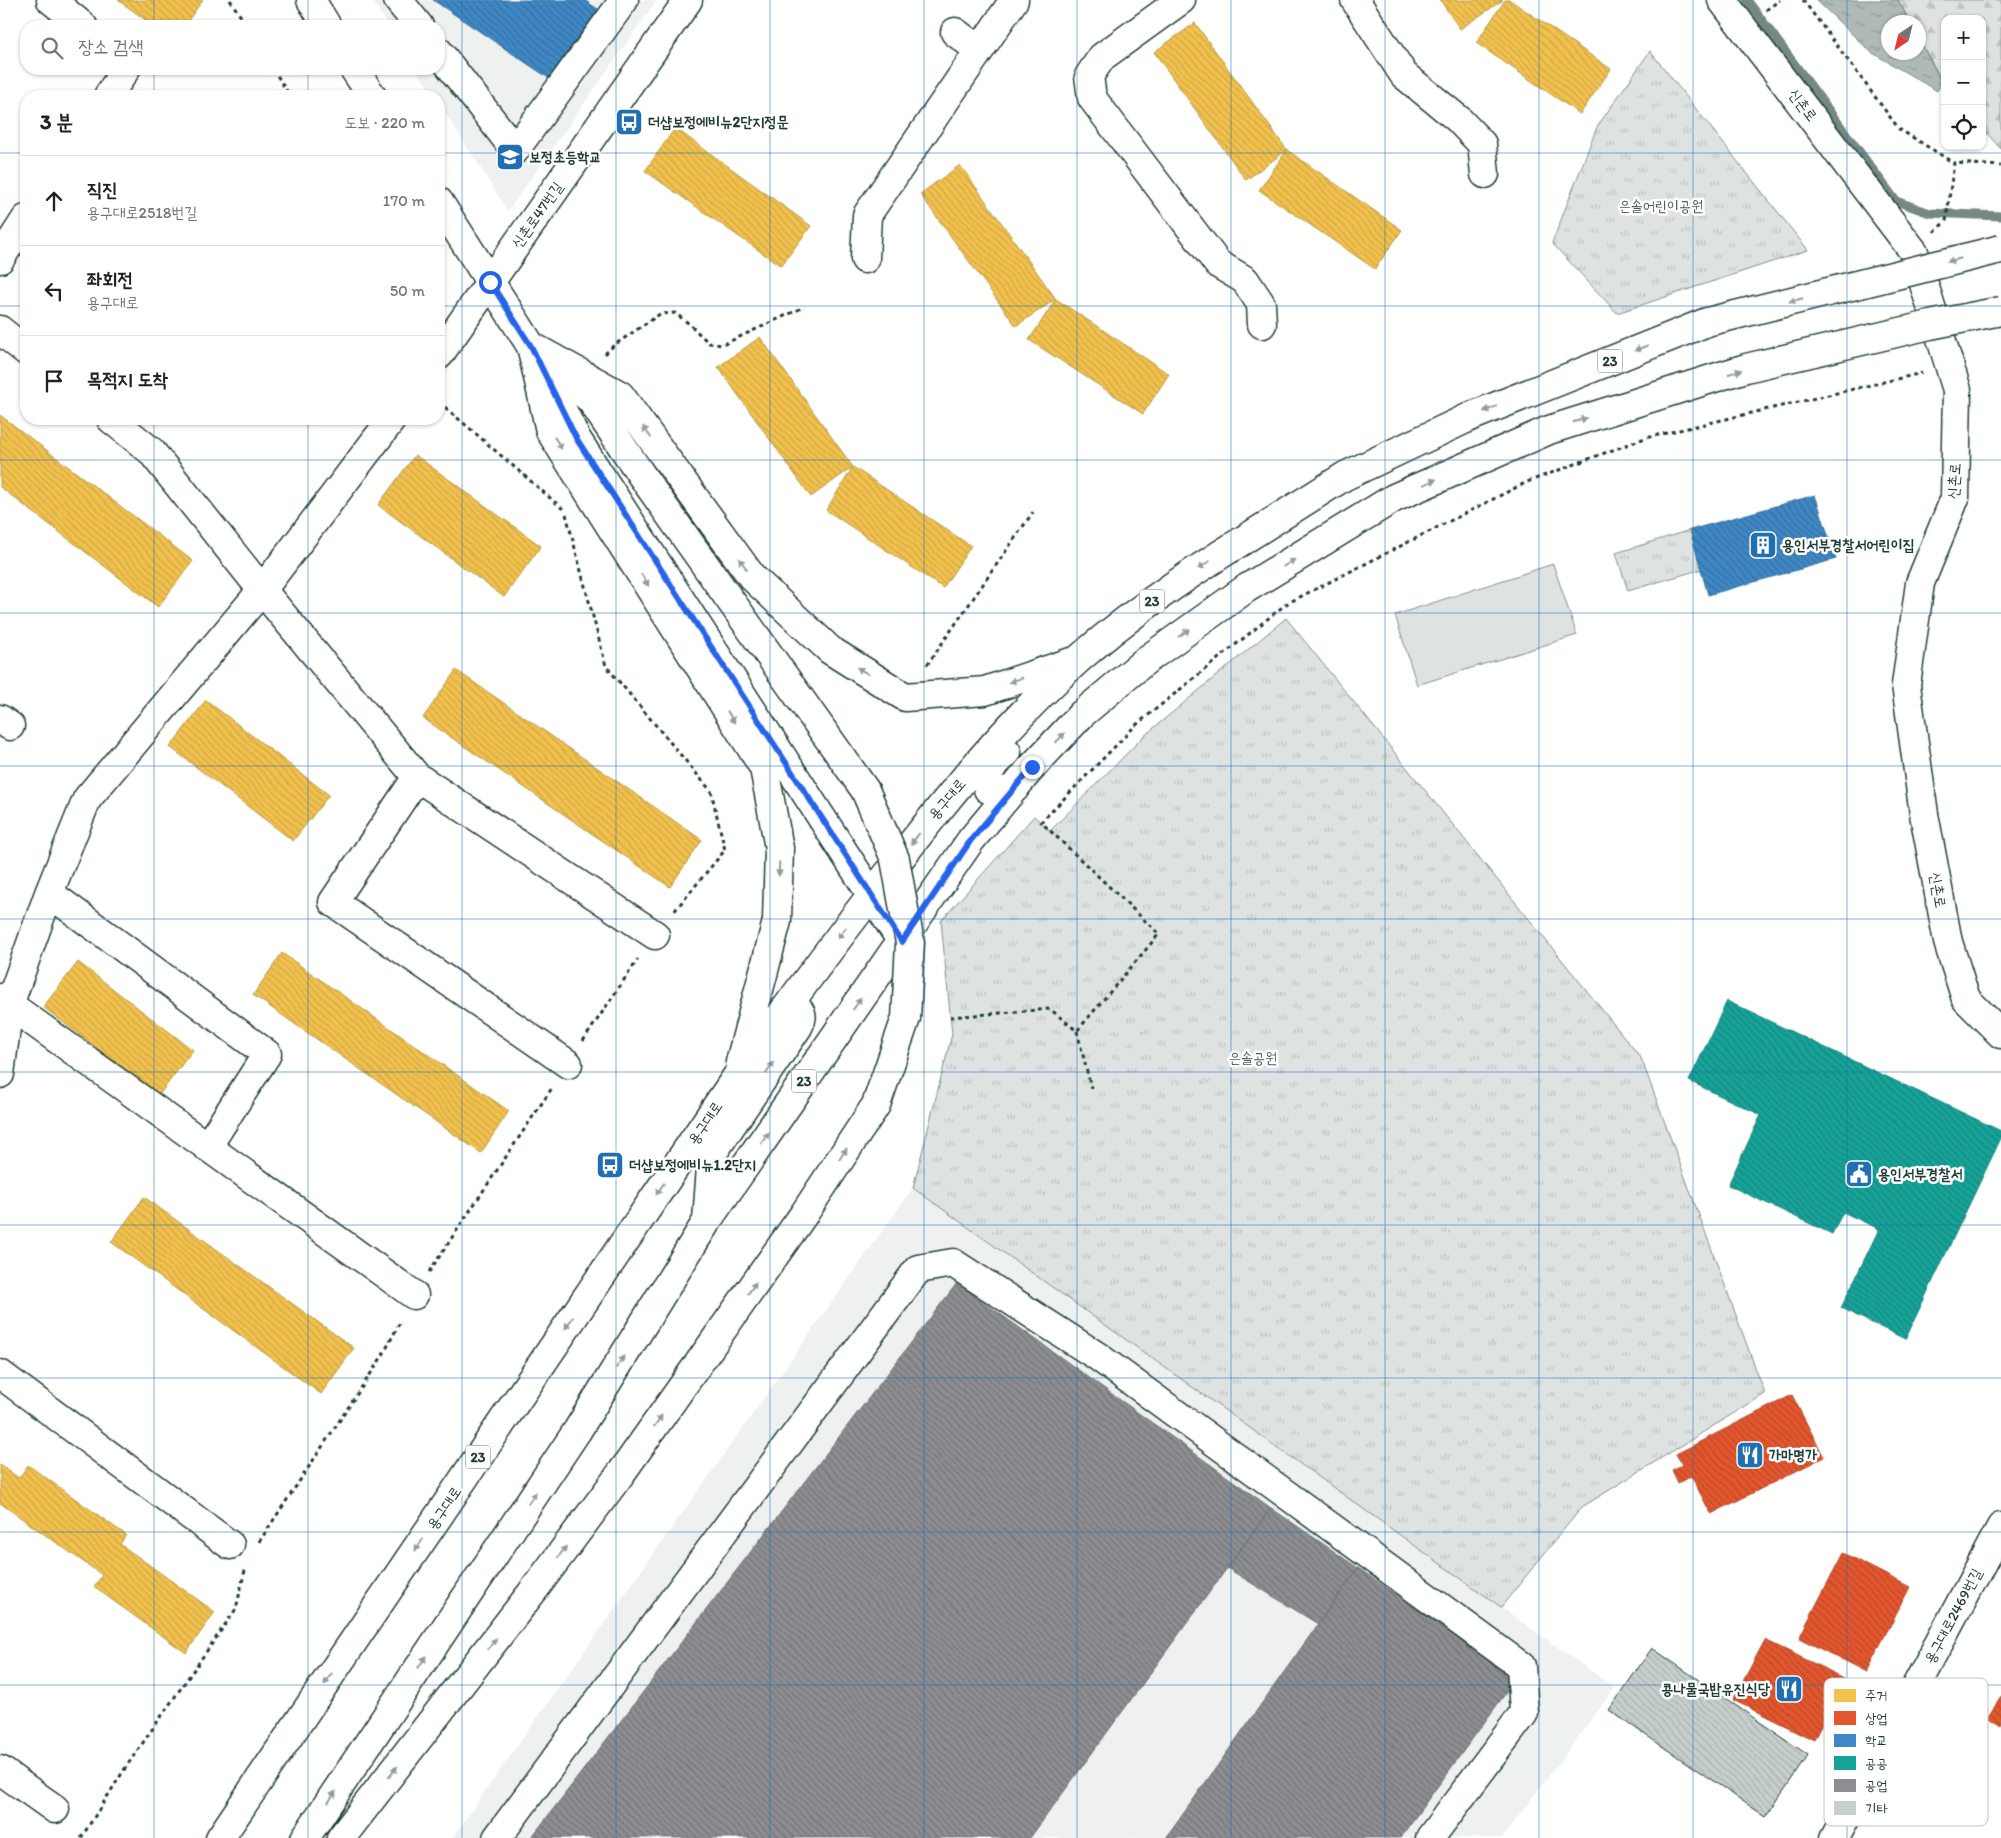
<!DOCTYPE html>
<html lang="ko">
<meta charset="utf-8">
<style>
:root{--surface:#fff;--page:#f2f2f2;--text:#202124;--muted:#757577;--line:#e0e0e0}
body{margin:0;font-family:Itim,"Poor Story",sans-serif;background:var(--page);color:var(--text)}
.controls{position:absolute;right:15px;top:15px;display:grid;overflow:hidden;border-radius:10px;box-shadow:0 1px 4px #0004}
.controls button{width:45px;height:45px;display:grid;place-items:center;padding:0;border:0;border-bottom:1px solid var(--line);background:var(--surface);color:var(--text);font:25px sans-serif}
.compass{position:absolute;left:1881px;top:15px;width:45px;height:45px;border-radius:50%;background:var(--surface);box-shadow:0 1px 4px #0004;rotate:215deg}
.stop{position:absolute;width:15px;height:15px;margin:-11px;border:4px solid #2563eb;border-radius:50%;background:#fff}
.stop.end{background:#2563eb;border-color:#fff;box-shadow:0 1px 5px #0008}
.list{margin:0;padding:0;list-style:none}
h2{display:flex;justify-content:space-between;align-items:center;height:65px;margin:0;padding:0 20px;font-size:21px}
h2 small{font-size:16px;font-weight:400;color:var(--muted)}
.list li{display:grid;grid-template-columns:32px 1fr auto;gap:15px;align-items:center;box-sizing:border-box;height:90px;padding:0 20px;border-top:1px solid var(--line)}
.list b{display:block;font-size:19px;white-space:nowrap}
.list p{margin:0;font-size:16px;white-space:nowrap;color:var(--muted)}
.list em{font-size:16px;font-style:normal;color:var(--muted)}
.icon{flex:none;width:28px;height:28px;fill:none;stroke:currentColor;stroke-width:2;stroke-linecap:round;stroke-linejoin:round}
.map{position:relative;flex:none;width:2001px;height:1838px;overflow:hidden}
.search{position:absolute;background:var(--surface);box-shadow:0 1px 4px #0004;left:20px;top:20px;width:425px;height:55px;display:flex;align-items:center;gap:12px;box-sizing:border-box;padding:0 18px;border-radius:20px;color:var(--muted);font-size:19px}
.panel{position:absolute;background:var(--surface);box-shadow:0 1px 4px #0004;left:20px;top:90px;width:425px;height:335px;border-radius:20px}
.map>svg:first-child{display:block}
.built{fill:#eef1f0}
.grass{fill:url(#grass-tufts);stroke:#7e908b}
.forest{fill:url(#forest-firs);stroke:#7e908b}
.garden{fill:#dee3e2;stroke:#7e908b}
.water{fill:url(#water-ripples);stroke:#758883}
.homes{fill:url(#homes-back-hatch);stroke:#b39946}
.shops{fill:url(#shops-back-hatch);stroke:#a94f30}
.schools{fill:url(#schools-back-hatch);stroke:#35729a}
.public{fill:url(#public-back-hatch);stroke:#19847a}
.industry{fill:url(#industry-back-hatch);stroke:#6c7576}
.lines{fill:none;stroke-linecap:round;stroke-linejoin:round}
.stream{stroke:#758883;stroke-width:9}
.building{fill:url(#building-back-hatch);stroke:#1f3d34}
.minor-casing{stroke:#1f3d34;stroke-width:31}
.major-casing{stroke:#1f3d34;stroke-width:31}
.path{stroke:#1f3d34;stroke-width:3;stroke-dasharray:4 4;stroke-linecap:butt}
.minor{stroke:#fff;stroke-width:28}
.major{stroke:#fff;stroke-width:28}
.major-bridge-casing{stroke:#1f3d34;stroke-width:31;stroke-linecap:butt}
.major-bridge{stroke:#fff;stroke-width:28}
.oneway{fill:#8f9e9a}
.route{stroke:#2563eb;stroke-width:6}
.grid{fill:none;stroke:#1f6fb2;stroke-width:1;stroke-opacity:0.55}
.labels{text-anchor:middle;stroke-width:5;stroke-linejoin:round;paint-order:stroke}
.shield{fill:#fff;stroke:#627771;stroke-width:1}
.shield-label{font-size:14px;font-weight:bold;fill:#1f3d34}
.street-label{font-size:15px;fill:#1f3d34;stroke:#fff}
.poi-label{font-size:15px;font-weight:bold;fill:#1f3d34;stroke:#fff;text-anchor:start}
.park-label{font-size:15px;fill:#455e57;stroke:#fff}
.key{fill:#fff;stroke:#bcc5c2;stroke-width:1}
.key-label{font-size:14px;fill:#1f3d34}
</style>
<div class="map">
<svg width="2001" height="1838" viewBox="0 0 2001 1838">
<defs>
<pattern id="grass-tufts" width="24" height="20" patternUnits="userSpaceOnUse" patternTransform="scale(1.25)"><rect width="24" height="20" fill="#dee3e2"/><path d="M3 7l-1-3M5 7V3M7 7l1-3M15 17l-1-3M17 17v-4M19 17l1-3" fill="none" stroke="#bec4c2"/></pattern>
<pattern id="forest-firs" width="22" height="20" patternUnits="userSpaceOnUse" patternTransform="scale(1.25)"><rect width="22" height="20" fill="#dee3e2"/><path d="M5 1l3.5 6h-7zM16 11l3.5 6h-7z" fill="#bec4c2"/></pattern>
<pattern id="water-ripples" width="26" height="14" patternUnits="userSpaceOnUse" patternTransform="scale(1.25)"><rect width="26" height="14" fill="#afbab7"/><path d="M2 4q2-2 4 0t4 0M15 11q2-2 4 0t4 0" fill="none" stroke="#8e9896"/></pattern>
<pattern id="homes-back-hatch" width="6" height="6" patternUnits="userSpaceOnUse" patternTransform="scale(1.25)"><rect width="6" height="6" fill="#f2c14e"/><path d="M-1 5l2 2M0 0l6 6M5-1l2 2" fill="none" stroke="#cfa745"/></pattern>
<pattern id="shops-back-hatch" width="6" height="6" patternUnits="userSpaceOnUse" patternTransform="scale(1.25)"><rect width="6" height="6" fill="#e4572e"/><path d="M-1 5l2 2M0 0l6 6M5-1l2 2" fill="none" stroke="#b84928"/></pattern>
<pattern id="schools-back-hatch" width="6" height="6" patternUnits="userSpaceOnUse" patternTransform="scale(1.25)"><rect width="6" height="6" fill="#3f88c5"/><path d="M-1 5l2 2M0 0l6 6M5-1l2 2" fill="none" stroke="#3470a1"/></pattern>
<pattern id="public-back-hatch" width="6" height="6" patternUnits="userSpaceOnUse" patternTransform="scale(1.25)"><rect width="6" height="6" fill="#17a398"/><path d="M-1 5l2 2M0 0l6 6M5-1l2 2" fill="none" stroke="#14867d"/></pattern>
<pattern id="industry-back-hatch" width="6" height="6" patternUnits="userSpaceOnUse" patternTransform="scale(1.25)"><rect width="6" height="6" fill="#8d8d92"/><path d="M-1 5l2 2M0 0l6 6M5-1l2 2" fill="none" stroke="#737478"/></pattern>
<pattern id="building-back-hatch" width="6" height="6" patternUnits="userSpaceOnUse" patternTransform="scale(1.25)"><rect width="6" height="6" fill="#c7cfcc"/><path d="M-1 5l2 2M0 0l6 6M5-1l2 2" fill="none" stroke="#aab3b0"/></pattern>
</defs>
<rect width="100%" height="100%" fill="#fff"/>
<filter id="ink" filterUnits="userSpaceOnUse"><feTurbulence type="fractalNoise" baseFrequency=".02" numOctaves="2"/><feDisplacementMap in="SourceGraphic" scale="10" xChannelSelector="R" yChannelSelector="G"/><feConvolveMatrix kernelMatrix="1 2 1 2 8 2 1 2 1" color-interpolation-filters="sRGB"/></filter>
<g filter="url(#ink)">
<!-- built -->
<path class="built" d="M372,0H657L508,211L439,103V96H434L416,69H439V26H389Z
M913,1188L1615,1688L1502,1838H452Z"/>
<!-- grass -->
<path class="grass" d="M1650,51L1808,250L1617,313L1552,243L1597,127Z
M1690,530L1702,569L1628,591L1616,553Z
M1286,618L1641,1058L1765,1394L1582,1507L1501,1607L913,1188L952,1034L941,921L1034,816L1050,831L1144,736Z"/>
<!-- forest -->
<path class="forest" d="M1898,0H2001V149L1982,128V19H1945V86L1919,39L1918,22H1910Z"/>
<!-- garden -->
<path class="garden" d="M1553,564L1577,635L1417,685L1395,615Z"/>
<!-- water -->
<path class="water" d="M1816,0H1898L1910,22H1888V52H1918L1919,39L1942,83L1937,91L1871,52Z"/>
<!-- homes -->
<path class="homes" d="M118,0H203L184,26H154Z
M1440,0H1503L1460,29Z
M1505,0H1510L1611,69L1580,114L1476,43Z
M1195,23L1287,150L1246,180L1154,52Z
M675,128L811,226L781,266L645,171Z
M1287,150L1402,230L1375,269L1259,190Z
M960,165L1056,299L1016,326L920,194Z
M1056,299L1169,374L1143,414L1029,340Z
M760,337L853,467L811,497L718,367Z
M0,415L193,561L158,607L0,487Z
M415,455L541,546L504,597L378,505Z
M853,467L971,546L943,588L826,510Z
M456,670L702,840L670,887L423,718Z
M206,700L329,795L293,841L170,747Z
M282,953L509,1111L481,1153L253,995Z
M78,962L193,1050L159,1095L43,1007Z
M144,1197L354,1348L321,1394L111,1242Z
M0,1465L19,1478L28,1465L126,1535L120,1544L215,1612L186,1653L94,1587L102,1575L0,1503Z"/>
<!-- shops -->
<path class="shops" d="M1792,1395L1824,1457L1711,1514L1691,1476L1678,1483L1672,1470L1682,1465L1676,1454Z
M1843,1553L1910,1587L1866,1672L1799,1638Z
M1765,1640L1844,1678L1814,1740L1733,1700Z
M2001,1696V1726L1987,1717Z"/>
<!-- schools -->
<path class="schools" d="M433,0H584L601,11L553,81Z
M1815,495L1836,559L1708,595L1690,530Z"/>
<!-- public -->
<path class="public" d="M1727,1001L2001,1131V1138L1905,1339L1841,1308L1879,1229L1843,1212L1832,1234L1728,1185L1761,1115L1689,1081Z"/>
<!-- industry -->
<path class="industry" d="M957,1283L1271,1508L1030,1838H531Z
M1271,1508L1358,1568L1318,1624L1227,1568Z
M1358,1568L1516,1679L1400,1838H1166Z"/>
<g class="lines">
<!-- stream -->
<path class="stream" d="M1747,0L1896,201L1930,213L2001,216"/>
</g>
<!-- building -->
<path class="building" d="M1652,1648L1808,1755L1766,1817L1609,1710Z"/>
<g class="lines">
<!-- minor casing -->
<g class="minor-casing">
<path id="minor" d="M51,0L83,26
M311,0L327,26
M398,0L419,26
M1181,0L1102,57L1089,76L1092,98L1218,264L1245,280L1261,304L1262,324
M1355,0L1404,75L1458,119L1482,144L1485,174
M1722,0L1914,252L1957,390L1955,498L1920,583L1906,685L1924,814L1948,942L1966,999L2001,1034
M955,32L979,50
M439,52L515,150L624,0
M354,69L372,96
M108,96L126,69
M439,202L531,346L576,438L902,942
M0,259L26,219
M865,259L867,215L1014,0
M0,330L26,351
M439,355L688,0
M111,419L151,451L262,590L417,777L333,902L568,1064
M0,719L10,726
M417,777L655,935
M49,893L267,1054L207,1147
M0,998L414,1295
M0,1074L9,1005L49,893L87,799L262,590L392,419
M0,1374L230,1545
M0,1770L55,1809
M497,1838L918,1269L953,1263L1097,1356L1521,1666L1524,1713L1430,1838
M1835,1838L2001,1527"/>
</g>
<!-- major casing -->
<g class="major-casing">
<path id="major" d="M531,346L550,431L764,768L779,848L777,921L740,1062
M531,346L620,395L752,577L830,650L905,697L985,691L1071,662
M565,377L591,400L642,476
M1007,752C995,765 984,769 988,789L997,793L1015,788
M707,1220L712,1154L798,1027C802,1019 804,1015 797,1008L785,1009
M220,1838L737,1076C787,1006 838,937 891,870C949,795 1009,721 1080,658C1131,613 1187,575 1245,539
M305,1838L577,1431L707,1221L971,840L1032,767L1082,714L1145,661L1247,588
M341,1838L533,1591"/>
</g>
<!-- path -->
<path class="path" d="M230,0L247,26
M1803,0L1899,129L1954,163
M1766,10L1780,0
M273,69L290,96
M1934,232L1946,221L1954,163L2001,166
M605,354L613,346L660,314L675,313L688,323L709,343L722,345L804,307
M439,402L563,509
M566,514L606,666L711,791L725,850L672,914
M927,665L1033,512
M950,1017L1050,1009L1077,1031L1159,934L1041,822L1136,725L1286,604L1527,482L1645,438L1922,373
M1077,1031L1091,1088
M583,1041L638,959
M429,1272L552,1088
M259,1542L383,1355L401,1320
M81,1838L126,1767L236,1609L245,1570"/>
<!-- minor -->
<use href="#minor" class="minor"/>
<!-- major -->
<use href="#major" class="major"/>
<!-- major-bridge casing -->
<g class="major-bridge-casing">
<path id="major-bridge" d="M1245,539L1345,476L1472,416L1707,322L2001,249
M1247,588L1394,498L1549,430L1746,368L1930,325L2001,311
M533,1591L622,1472L804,1214L876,1105L906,1018L910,943L895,859L865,790L642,476"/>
</g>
<!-- major-bridge -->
<use href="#major-bridge" class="major-bridge"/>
</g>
<!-- one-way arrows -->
<defs><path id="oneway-solid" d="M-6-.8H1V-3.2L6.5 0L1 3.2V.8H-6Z" transform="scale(1.25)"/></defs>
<g class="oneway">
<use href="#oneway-solid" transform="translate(1954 260) rotate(166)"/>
<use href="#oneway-solid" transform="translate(1796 300) rotate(166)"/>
<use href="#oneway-solid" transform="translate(1641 348) rotate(158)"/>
<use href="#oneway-solid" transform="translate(1735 372) rotate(-17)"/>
<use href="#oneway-solid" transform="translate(1490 409) rotate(158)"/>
<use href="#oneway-solid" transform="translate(1580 420) rotate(-17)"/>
<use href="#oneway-solid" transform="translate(647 432) rotate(-126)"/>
<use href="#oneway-solid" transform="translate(558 443) rotate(58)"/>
<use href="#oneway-solid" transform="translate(1430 482) rotate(-24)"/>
<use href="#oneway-solid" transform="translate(1289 563) rotate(-32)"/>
<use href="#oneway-solid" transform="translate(743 564) rotate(-126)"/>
<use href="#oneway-solid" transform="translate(1204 565) rotate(148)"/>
<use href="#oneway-solid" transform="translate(645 580) rotate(58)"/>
<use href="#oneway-solid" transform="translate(1184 633) rotate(-35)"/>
<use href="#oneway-solid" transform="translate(863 671) rotate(-148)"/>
<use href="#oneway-solid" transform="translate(1016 680) rotate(161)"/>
<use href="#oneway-solid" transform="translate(731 717) rotate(58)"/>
<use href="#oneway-solid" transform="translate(1060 738) rotate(-47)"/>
<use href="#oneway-solid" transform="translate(915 839) rotate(128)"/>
<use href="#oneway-solid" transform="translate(779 869) rotate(92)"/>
<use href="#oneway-solid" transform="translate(842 933) rotate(127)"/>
<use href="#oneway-solid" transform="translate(857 1004) rotate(-55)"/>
<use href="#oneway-solid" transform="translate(770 1068) rotate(-56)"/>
<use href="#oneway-solid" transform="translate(765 1138) rotate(-55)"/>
<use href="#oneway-solid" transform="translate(843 1154) rotate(-57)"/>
<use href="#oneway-solid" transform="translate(660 1189) rotate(124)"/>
<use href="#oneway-solid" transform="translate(752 1288) rotate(-55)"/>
<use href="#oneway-solid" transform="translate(569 1323) rotate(124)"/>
<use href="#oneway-solid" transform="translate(620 1362) rotate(-58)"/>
<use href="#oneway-solid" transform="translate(658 1421) rotate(-55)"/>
<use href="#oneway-solid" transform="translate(532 1498) rotate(-56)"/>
<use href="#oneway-solid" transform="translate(419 1545) rotate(124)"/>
<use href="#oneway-solid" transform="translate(562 1552) rotate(-53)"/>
<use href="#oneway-solid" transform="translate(492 1644) rotate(-52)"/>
<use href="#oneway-solid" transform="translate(422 1662) rotate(-56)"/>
<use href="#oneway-solid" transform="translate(328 1679) rotate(124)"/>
<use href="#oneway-solid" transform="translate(393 1772) rotate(-52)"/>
<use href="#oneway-solid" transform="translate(332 1797) rotate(-56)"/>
</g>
</g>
<g class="lines" filter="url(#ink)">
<!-- route -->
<path class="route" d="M490,282L531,346L576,438L902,942L971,840L1032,767"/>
</g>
<!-- grid -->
<path class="grid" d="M154,0V26M308,0V26M462,0V1838M616,0V1838M770,0V1838M924,0V1838M1077,0V1838M1231,0V1838M1385,0V1838M1539,0V1838M1693,0V1838M1847,0V1838M154,69V96M308,69V96M0,153H26M439,153H2001M0,306H26M439,306H2001M154,419V1838M308,419V1838M0,460H2001M0,613H2001M0,766H2001M0,919H2001M0,1072H2001M0,1225H2001M0,1378H2001M0,1532H2001M0,1685H2001"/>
<!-- icons -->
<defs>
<g id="bus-square" transform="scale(1.4375)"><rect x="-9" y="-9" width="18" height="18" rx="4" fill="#1f6fb2" stroke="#fff"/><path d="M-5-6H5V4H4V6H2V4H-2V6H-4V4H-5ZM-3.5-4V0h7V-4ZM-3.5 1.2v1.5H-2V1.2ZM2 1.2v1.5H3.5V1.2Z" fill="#fff"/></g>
<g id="school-square" transform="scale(1.4375)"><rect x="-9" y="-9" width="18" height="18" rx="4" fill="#1f6fb2" stroke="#fff"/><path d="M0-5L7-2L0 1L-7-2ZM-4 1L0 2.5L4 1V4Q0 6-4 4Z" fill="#fff"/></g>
<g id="building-square" transform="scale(1.4375)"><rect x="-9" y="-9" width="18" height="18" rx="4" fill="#1f6fb2" stroke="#fff"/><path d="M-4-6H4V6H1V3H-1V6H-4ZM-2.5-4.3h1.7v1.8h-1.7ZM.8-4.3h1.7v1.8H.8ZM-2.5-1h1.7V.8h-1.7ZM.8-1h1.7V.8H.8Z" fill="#fff"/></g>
<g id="civic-square" transform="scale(1.4375)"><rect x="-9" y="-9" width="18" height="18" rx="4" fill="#1f6fb2" stroke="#fff"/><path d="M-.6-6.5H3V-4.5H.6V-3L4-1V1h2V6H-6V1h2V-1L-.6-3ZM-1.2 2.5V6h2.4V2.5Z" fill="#fff"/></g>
<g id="restaurant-square" transform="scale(1.4375)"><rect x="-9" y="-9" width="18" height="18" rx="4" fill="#1f6fb2" stroke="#fff"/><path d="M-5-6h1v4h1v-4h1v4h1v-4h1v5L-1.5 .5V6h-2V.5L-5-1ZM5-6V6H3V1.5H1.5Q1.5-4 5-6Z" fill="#fff"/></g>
</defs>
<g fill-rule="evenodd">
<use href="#bus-square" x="629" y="122"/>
<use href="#school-square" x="510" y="157"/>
<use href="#building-square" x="1763" y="545"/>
<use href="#bus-square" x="610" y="1165"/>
<use href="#civic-square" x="1859" y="1174"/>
<use href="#restaurant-square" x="1750" y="1455"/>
<use href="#restaurant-square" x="1789" y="1689"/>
</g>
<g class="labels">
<!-- shield labels -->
<g class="shield">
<rect x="1597.5" y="349.5" width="25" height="23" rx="4"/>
<rect x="1139.5" y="589.5" width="25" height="23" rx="4"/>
<rect x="791.5" y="1069.5" width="25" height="23" rx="4"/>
<rect x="465.5" y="1445.5" width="25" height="23" rx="4"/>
</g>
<g class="shield-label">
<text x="1610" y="366">23</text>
<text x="1152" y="606">23</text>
<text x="804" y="1086">23</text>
<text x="478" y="1462">23</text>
</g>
<!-- street labels -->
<g class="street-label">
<text transform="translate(1803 105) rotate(53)" y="5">신촌로</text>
<text transform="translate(537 215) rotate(-55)" y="5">신촌로47번길</text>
<text transform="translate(1954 481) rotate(-86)" y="5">신촌로</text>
<text transform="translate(947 799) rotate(-50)" y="5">용구대로</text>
<text transform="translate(1938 890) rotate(80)" y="5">신촌로</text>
<text transform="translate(705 1123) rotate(-56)" y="5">용구대로</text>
<text transform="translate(444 1508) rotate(-56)" y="5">용구대로</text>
<text transform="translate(1953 1616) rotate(-62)" y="5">용구대로2469번길</text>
</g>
<!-- poi labels -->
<g class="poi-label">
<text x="648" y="127">더샵보정에비뉴2단지정문</text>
<text x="529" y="162">보정초등학교</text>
<text x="1782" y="550">용인서부경찰서어린이집</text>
<text x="629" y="1170">더샵보정에비뉴1.2단지</text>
<text x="1878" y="1179">용인서부경찰서</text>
<text x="1769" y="1460">가마명가</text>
<text x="1770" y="1694" text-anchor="end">콩나물국밥유진식당</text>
</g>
<!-- park labels -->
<g class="park-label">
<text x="1661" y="211">은솔어린이공원</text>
<text x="1253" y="1063">은솔공원</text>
</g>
</g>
<!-- legend -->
<rect x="1824" y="1678" width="164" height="148" rx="8" class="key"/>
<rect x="1834" y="1689" width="22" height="13" fill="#f2c14e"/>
<rect x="1834" y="1711" width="22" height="14" fill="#e4572e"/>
<rect x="1834" y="1734" width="22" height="13" fill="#3f88c5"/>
<rect x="1834" y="1756" width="22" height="14" fill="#17a398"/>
<rect x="1834" y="1779" width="22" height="13" fill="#8d8d92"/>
<rect x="1834" y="1801" width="22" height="14" fill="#c7cfcc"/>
<g class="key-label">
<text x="1865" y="1700">주거</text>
<text x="1865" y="1723">상업</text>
<text x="1865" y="1745">학교</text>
<text x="1865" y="1768">공공</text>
<text x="1865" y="1790">공업</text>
<text x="1865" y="1813">기타</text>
</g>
</svg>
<div class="controls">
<button>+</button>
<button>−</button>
<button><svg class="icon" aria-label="locate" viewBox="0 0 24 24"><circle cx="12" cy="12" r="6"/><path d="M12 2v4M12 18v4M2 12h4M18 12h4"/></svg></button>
</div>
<svg class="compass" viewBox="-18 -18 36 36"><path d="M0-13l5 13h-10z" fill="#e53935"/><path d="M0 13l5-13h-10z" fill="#757577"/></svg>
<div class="stop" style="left:490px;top:282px"></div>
<div class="stop end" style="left:1032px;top:767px"></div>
<div class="search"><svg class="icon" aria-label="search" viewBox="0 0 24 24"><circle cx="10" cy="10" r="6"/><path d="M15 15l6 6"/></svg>장소 검색</div>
<section class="panel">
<h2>3 분<small>도보 · 220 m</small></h2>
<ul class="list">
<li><svg class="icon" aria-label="ahead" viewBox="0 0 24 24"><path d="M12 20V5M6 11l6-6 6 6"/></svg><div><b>직진</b><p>용구대로2518번길</p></div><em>170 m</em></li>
<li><svg class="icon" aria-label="left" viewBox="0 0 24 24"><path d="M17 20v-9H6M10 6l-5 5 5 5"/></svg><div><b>좌회전</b><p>용구대로</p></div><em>50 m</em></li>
<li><svg class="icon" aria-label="arrive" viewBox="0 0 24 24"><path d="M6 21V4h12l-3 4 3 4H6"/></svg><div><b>목적지 도착</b></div></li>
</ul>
</section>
</div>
